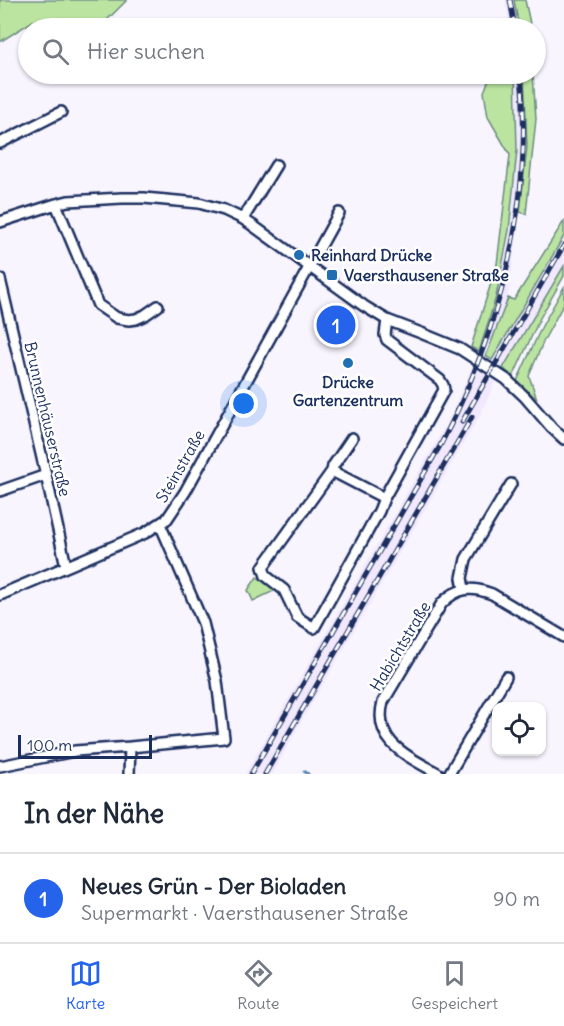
<!DOCTYPE html>
<html lang="de">
<meta charset="utf-8">
<style>
:root{--surface:#fff;--page:#f2f2f3;--text:#1f2937;--muted:#747a83;--line:#e0e1e3;--accent:#2563eb}
body{margin:0;font-family:Delius,sans-serif;background:var(--page);color:var(--text)}
.controls{position:absolute;right:18px;bottom:18px;display:grid;overflow:hidden;border-radius:12px;box-shadow:0 2px 4px #0004}
.controls button{width:54px;height:54px;display:grid;place-items:center;padding:0;border:0;border-bottom:2px solid var(--line);background:var(--surface);color:var(--text);font:30px sans-serif}
.scale{position:absolute;left:18px;bottom:15px;width:134px;box-sizing:border-box;padding-left:6px;border:3px solid #1b2f5e;border-top:0;font-size:16px;line-height:21px;white-space:nowrap;color:#1b2f5e;-webkit-text-stroke:4px #fff;paint-order:stroke}
.you{position:absolute;left:244px;top:404px;width:21px;height:21px;margin:-15px;border:4px solid #fff;border-radius:50%;background:#1a73e8;box-shadow:0 0 0 9px #1a73e833}
.badge{display:grid;place-items:center;width:39px;height:39px;border-radius:50%;background:var(--accent);color:#fff;font-size:20px;font-weight:700}
.pin{position:absolute;translate:-50% -50%;border:3px solid #fff;box-shadow:0 2px 6px #0006}
.list{margin:0;padding:0;list-style:none}
h2{display:flex;justify-content:space-between;align-items:center;height:78px;margin:0;padding:0 24px;font-size:26px}
h2 small{font-size:20px;font-weight:400;color:var(--muted)}
.list li{display:grid;grid-template-columns:39px 1fr auto;gap:18px;align-items:center;box-sizing:border-box;height:90px;padding:0 24px;border-top:2px solid var(--line)}
.list b{display:block;font-size:22px;white-space:nowrap}
.list p{margin:0;font-size:20px;white-space:nowrap;color:var(--muted)}
.list em{font-size:20px;font-style:normal;color:var(--muted)}
.icon{flex:none;width:33px;height:33px;fill:none;stroke:currentColor;stroke-width:2;stroke-linecap:round;stroke-linejoin:round}
.map{position:relative;flex:none;width:564px;height:774px;overflow:hidden}
.search{position:absolute;background:var(--surface);box-shadow:0 2px 4px #0004;left:18px;right:18px;top:18px;height:66px;display:flex;align-items:center;gap:15px;box-sizing:border-box;padding:0 21px;border-radius:33px;color:var(--muted);font-size:22px}
.sheet{height:168px;background:var(--surface)}
nav{display:flex;justify-content:space-around;align-items:center;box-sizing:border-box;height:84px;border-top:2px solid var(--line);background:var(--surface);font-size:16px;color:var(--muted)}
nav a{display:grid;justify-items:center;gap:3px}
nav .on{color:var(--accent)}
.map>svg:first-child{display:block}
.built{fill:#f2e9fe}
.green{fill:#bbe4a1;stroke:#6b8a80;stroke-width:1.5}
.lines{fill:none;stroke-linecap:round;stroke-linejoin:round}
.stream{stroke:#5d85b0;stroke-width:3}
.street-casing{stroke:#1b2f5e;stroke-width:14}
.street{stroke:#fff;stroke-width:9}
.rail-casing{stroke:#1b2f5e;stroke-width:5}
.rail{stroke:#fff;stroke-width:3;stroke-dasharray:9;stroke-linecap:butt}
.poi-dot{fill:#1f6fb2;stroke:#fff;stroke-width:2}
.labels{text-anchor:middle;stroke-width:5;stroke-linejoin:round;paint-order:stroke}
.poi-label{font-size:16px;font-weight:bold;fill:#1b2f5e;stroke:#fff;text-anchor:start}
.street-label{font-size:16px;fill:#1b2f5e;stroke:#fff}
</style>
<div class="map">
<svg width="564" height="774" viewBox="0 0 564 774">
<rect width="100%" height="100%" fill="#f9f5ff"/>
<filter id="ink" filterUnits="userSpaceOnUse"><feTurbulence type="fractalNoise" baseFrequency=".0167" numOctaves="2"/><feDisplacementMap in="SourceGraphic" scale="12" xChannelSelector="R" yChannelSelector="G"/><feConvolveMatrix kernelMatrix="1 2 1 2 8 2 1 2 1" color-interpolation-filters="sRGB"/></filter>
<g filter="url(#ink)">
<!-- built -->
<path class="built" d="M505,0H514L519,28H510Z
M515,74H524L525,80L527,146L520,212L508,298L486,356L479,352L496,297L509,230L517,151Z
M564,236V266L503,368L492,360Z
M474,363L497,378L482,412L298,727L273,774H245L447,423Z"/>
<!-- green -->
<path class="green" d="M0,0H127L99,28H41L33,21L0,42Z
M514,0H525L531,28H519Z
M491,74H515L517,150L509,230L496,297L479,352L471,347L497,264L510,155L488,117L484,92Z
M524,74H533L536,119L526,214L520,212L527,146Z
M564,221V236L492,360L486,356L508,298L514,300Z
M564,266V276L540,318L513,377L503,368Z
M564,287V303L544,340L529,376L537,399L517,381L542,326Z
M257,577L276,590L253,601L248,590Z"/>
<g class="lines">
<!-- stream -->
<path class="stream" d="M304,771L308,774"/>
<!-- street casing -->
<g class="street-casing">
<path id="street" d="M0,143L61,112
M276,165L243,219L252,225L364,306L387,320L421,333L460,349L506,379L525,397L551,427L564,439
M56,204L98,305L117,318L129,320L136,319L145,315L158,306
M0,222L56,204L68,201L122,198H144L199,203L224,210L243,219
M0,279L46,475L66,566
M332,471L333,466L352,438
M0,491L46,475
M384,498L332,471L263,567L266,576L284,590L297,617L314,628L379,511L384,498L444,390L443,385L440,380L387,340L385,335L387,320
M464,589L462,578L466,559L511,484
M0,595L145,533L167,519L185,492L339,213
M130,747L224,738L217,681L203,623L160,524
M0,766L75,751L130,747L129,774
M439,774C410,757 372,743 383,702L442,603C458,587 472,586 492,594L564,637
M449,774L506,677"/>
</g>
<!-- street -->
<use href="#street" class="street"/>
<!-- rail casing -->
<g class="rail-casing">
<path id="rail" d="M510,0L515,28
M462,422L564,245
M251,774L440,446C500,331 533,204 521,74
M265,774L472,417"/>
</g>
<!-- rail -->
<use href="#rail" class="rail"/>
</g>
</g>
<!-- markers -->
<g class="poi-dot">
<circle cx="299" cy="255" r="6"/>
<rect x="326" y="269" width="12" height="12" rx="3"/>
<circle cx="348" cy="363" r="6"/>
</g>
<g class="labels">
<!-- poi labels -->
<g class="poi-label">
<text x="311" y="261">Reinhard Drücke</text>
<text x="344" y="281">Vaersthausener Straße</text>
<text x="348" y="388" text-anchor="middle">Drücke<tspan x="348" dy="18">Gartenzentrum</tspan></text>
</g>
<!-- street labels -->
<g class="street-label">
<text transform="translate(48 419) rotate(77)" y="6">Brunnenhäuserstraße</text>
<text transform="translate(180 466) rotate(-60)" y="6">Steinstraße</text>
<text transform="translate(400 646) rotate(-59)" y="6">Habichtstraße</text>
</g>
</g>
</svg>
<div class="controls">
<button><svg class="icon" aria-label="locate" viewBox="0 0 24 24"><circle cx="12" cy="12" r="6"/><path d="M12 2v4M12 18v4M2 12h4M18 12h4"/></svg></button>
</div>
<div class="scale">100 m</div>
<div class="you"></div>
<div class="pin badge" style="left:336px;top:325px">1</div>
<div class="search"><svg class="icon" aria-label="search" viewBox="0 0 24 24"><circle cx="10" cy="10" r="6"/><path d="M15 15l6 6"/></svg>Hier suchen</div>
</div>
<section class="sheet">
<h2>In der Nähe<small></small></h2>
<ul class="list">
<li><span class="badge">1</span><div><b>Neues Grün - Der Bioladen</b><p>Supermarkt · Vaersthausener Straße</p></div><em>90 m</em></li>
</ul>
</section>
<nav>
<a class="on"><svg class="icon" aria-label="map" viewBox="0 0 24 24"><path d="M3 6l6-2 6 2 6-2v14l-6 2-6-2-6 2zM9 4v14M15 6v14"/></svg>Karte</a>
<a><svg class="icon" aria-label="directions" viewBox="0 0 24 24"><path d="M12 3l9 9-9 9-9-9zM9 14v-3h6M13 9l2 2-2 2"/></svg>Route</a>
<a><svg class="icon" aria-label="saved" viewBox="0 0 24 24"><path d="M7 4h10v16l-5-4-5 4z"/></svg>Gespeichert</a>
</nav>
